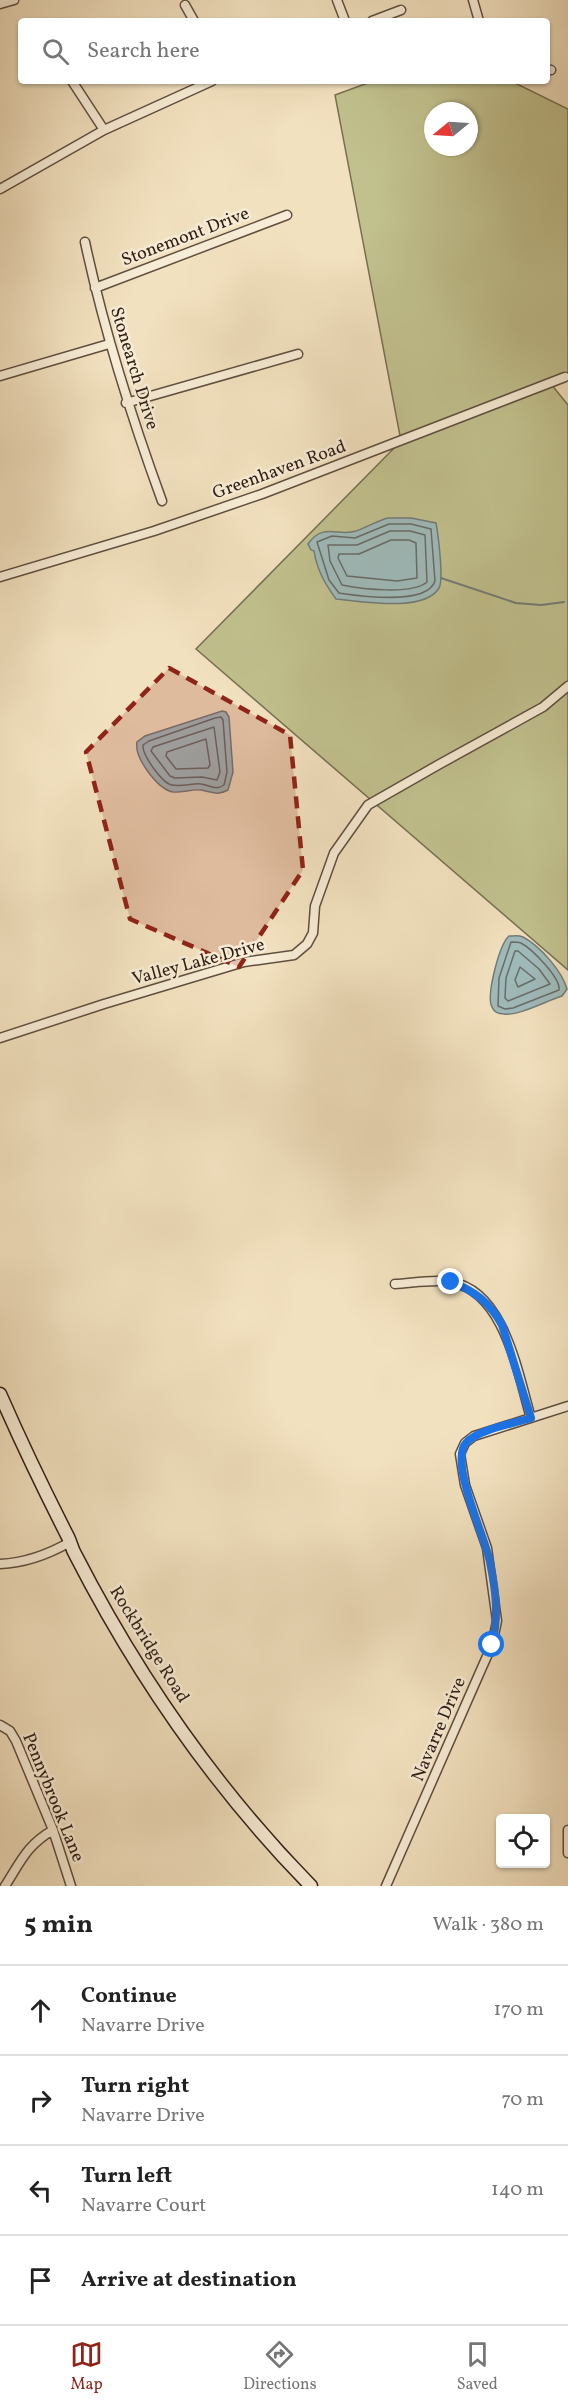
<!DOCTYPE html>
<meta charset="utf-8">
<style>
:root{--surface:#fff;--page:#f6f6f6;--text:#222;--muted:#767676;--line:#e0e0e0;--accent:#8f2418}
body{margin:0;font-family:Vollkorn,serif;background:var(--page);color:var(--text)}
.controls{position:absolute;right:18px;bottom:18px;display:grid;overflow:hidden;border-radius:6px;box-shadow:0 2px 4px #0004}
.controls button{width:54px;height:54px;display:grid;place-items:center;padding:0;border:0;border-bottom:2px solid var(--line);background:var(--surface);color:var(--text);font:30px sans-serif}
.compass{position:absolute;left:424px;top:102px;width:54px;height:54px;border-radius:50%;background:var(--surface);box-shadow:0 2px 4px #0004;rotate:252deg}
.stop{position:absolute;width:18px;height:18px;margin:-14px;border:4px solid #1a73e8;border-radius:50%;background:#fff}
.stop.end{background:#1a73e8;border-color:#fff;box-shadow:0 2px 6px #0008}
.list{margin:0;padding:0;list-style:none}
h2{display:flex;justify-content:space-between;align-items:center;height:78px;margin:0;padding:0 24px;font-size:26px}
h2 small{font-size:20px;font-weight:400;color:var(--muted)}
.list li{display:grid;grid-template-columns:39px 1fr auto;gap:18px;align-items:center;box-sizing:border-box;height:90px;padding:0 24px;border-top:2px solid var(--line)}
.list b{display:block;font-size:22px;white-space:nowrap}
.list p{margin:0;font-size:20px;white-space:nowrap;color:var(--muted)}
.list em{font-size:20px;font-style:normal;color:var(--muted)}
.icon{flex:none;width:33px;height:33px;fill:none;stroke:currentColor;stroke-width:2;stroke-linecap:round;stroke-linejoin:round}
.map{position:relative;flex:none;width:568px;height:1886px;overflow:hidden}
.search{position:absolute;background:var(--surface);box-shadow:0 2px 4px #0004;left:18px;right:18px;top:18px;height:66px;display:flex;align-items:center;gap:15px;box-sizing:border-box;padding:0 21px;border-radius:6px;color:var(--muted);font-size:22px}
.sheet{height:438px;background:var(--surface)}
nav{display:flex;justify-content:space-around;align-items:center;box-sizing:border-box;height:84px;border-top:2px solid var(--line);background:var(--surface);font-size:16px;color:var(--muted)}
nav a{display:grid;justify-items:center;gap:3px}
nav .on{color:var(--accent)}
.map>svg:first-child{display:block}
.green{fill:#c1c18e;stroke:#787052;stroke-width:1.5;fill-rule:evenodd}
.water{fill:#9fbbbb;stroke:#737c79;stroke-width:1.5}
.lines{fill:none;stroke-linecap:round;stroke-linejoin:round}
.shore{stroke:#686c68;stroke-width:1.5}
.stream{stroke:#737c79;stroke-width:2}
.street-casing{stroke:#604f40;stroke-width:11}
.secondary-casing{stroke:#301e15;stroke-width:15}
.street{stroke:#f7ecd5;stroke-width:8}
.secondary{stroke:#f7ecd5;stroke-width:12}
.route{stroke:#1a73e8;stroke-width:8}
.marked{fill:#8f2418;fill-opacity:0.2;stroke:#8f2418;stroke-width:4.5;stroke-dasharray:12 8;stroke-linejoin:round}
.labels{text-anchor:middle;stroke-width:5;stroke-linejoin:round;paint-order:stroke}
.street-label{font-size:18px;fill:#301e15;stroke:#f7ecd5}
</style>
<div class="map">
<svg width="568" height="1886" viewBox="0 0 568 1886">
<rect width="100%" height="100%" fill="#f2e1bf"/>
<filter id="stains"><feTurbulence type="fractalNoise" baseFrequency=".00333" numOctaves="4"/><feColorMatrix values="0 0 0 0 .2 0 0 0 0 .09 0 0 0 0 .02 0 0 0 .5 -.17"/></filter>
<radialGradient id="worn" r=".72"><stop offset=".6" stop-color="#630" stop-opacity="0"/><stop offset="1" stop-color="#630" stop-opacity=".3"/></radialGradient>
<!-- green -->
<path class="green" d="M373,81H511L568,109V379L551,384L568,405V970L196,649L401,441L335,95ZM433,111H469V147H433Z"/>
<!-- water -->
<path class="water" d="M388,518H411L436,523C438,534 444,580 439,588C424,613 361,601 336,599C325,584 317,570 314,551L311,550L308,544C323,522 338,537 356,531C367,527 377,521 388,518Z
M222,711L226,712L229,717L233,772L228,790C217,796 213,792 201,790C192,789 182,793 173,792C157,789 134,757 137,742L145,736Z
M509,936C513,936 519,935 523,937C540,946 562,971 567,989L562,996C546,1001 519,1016 504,1014C499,1014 494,1012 492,1007C486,996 499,945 509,936Z"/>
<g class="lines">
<!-- shore -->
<path class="shore" d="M389,524H411L431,529L435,581C427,606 360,596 339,593L329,580L317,542L332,536L355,538Z
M390,531H410L425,535L427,582C412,595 362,589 342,585L330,561L328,545H357Z
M391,540H409L416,543L417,578L397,581L347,576L338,558L339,554H359Z
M215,718L221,717L223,720L227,772L224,785C215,791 210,785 201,784C192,783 182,787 172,785C162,783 142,755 143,745L149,741Z
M214,727L220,772L217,780L202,777L175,778L170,776L151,751L153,747Z
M206,739L210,765L208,768L176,769L166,756L167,752Z
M511,942C514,942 518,942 521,943C532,949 561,978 559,990L513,1008L505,1009L498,1006L499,978Z
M515,951H518L539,969L550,984L508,1001L505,998L506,978Z
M520,967L535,979L518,987L515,980Z"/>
<!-- stream -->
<path class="stream" d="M441,578L516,603L541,605L564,602"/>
<!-- street casing -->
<g class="street-casing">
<path id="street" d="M337,0L345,21
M473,0L479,21
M0,4L14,0
M185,5L194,21
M372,21L401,10
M547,69L551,70
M72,81L104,130
M0,189L104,130L212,81
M85,242C104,331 131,416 162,501
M95,288L287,215
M0,376L109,344
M126,403L298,354
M0,577L154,531L262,494L565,377
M0,1038L104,1004L244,962L294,955L307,944L313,933L315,906L334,853L368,805L438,765L543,707L568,686
M395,1284C413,1283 434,1279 451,1282C505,1291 518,1375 531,1418
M0,1564C24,1563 49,1554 70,1542
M0,1725L10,1731L16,1741L53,1830L71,1886
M568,1830V1853
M5,1886C21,1861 27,1845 53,1830
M386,1886L480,1672L492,1645L497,1621L487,1548L465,1485L460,1454L465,1443L474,1436L568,1406"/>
</g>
<!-- secondary casing -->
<g class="secondary-casing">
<path id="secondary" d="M0,1394C21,1442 44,1490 68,1537C71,1543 72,1549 75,1554C137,1675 216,1789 311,1886"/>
</g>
<!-- street -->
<use href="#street" class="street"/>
<!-- secondary -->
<use href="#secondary" class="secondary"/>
</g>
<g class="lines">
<!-- route -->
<path class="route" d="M451,1282C475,1291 490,1303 502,1325L531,1418C515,1423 477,1430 466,1443C449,1462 485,1537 490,1562C496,1592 499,1615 492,1645"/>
</g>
<!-- marked area -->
<path class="marked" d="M169,668L290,735L303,870L239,967L130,919L86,752Z"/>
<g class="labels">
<!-- street labels -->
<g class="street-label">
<text transform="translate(185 236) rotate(-21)" y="6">Stonemont Drive</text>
<text transform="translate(135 368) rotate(73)" y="6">Stonearch Drive</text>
<text transform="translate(279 469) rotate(-20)" y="6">Greenhaven Road</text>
<text transform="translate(198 961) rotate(-15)" y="6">Valley Lake Drive</text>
<text transform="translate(150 1644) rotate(58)" y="6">Rockbridge Road</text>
<text transform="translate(438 1729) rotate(-67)" y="6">Navarre Drive</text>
<text transform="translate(54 1797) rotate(68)" y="6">Pennybrook Lane</text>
</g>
</g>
<rect width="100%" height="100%" filter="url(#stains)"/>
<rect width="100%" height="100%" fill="url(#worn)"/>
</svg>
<div class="controls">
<button><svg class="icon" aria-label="locate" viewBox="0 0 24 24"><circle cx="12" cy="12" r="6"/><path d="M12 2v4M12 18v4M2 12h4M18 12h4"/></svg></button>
</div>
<svg class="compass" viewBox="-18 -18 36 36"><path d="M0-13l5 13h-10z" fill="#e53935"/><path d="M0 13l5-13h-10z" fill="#767676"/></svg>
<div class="stop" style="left:492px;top:1645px"></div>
<div class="stop end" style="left:451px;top:1282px"></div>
<div class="search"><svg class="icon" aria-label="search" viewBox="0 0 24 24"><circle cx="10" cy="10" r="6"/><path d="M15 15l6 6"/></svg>Search here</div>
</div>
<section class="sheet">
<h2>5 min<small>Walk · 380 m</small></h2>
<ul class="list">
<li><svg class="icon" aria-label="ahead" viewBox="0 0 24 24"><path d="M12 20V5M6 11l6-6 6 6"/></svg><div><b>Continue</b><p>Navarre Drive</p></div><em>170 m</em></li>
<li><svg class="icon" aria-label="right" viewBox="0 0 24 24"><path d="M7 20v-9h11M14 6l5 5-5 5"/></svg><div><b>Turn right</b><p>Navarre Drive</p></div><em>70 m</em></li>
<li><svg class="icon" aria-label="left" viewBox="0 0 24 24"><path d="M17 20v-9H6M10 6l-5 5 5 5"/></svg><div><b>Turn left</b><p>Navarre Court</p></div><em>140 m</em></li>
<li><svg class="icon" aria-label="arrive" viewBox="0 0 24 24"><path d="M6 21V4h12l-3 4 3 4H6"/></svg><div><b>Arrive at destination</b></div></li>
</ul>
</section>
<nav>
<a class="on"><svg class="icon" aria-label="map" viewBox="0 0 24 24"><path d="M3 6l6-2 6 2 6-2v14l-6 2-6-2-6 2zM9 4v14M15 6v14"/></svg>Map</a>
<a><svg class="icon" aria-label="directions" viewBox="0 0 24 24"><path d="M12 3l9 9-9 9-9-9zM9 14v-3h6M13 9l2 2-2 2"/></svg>Directions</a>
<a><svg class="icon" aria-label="saved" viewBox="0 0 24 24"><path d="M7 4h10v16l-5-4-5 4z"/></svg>Saved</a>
</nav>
